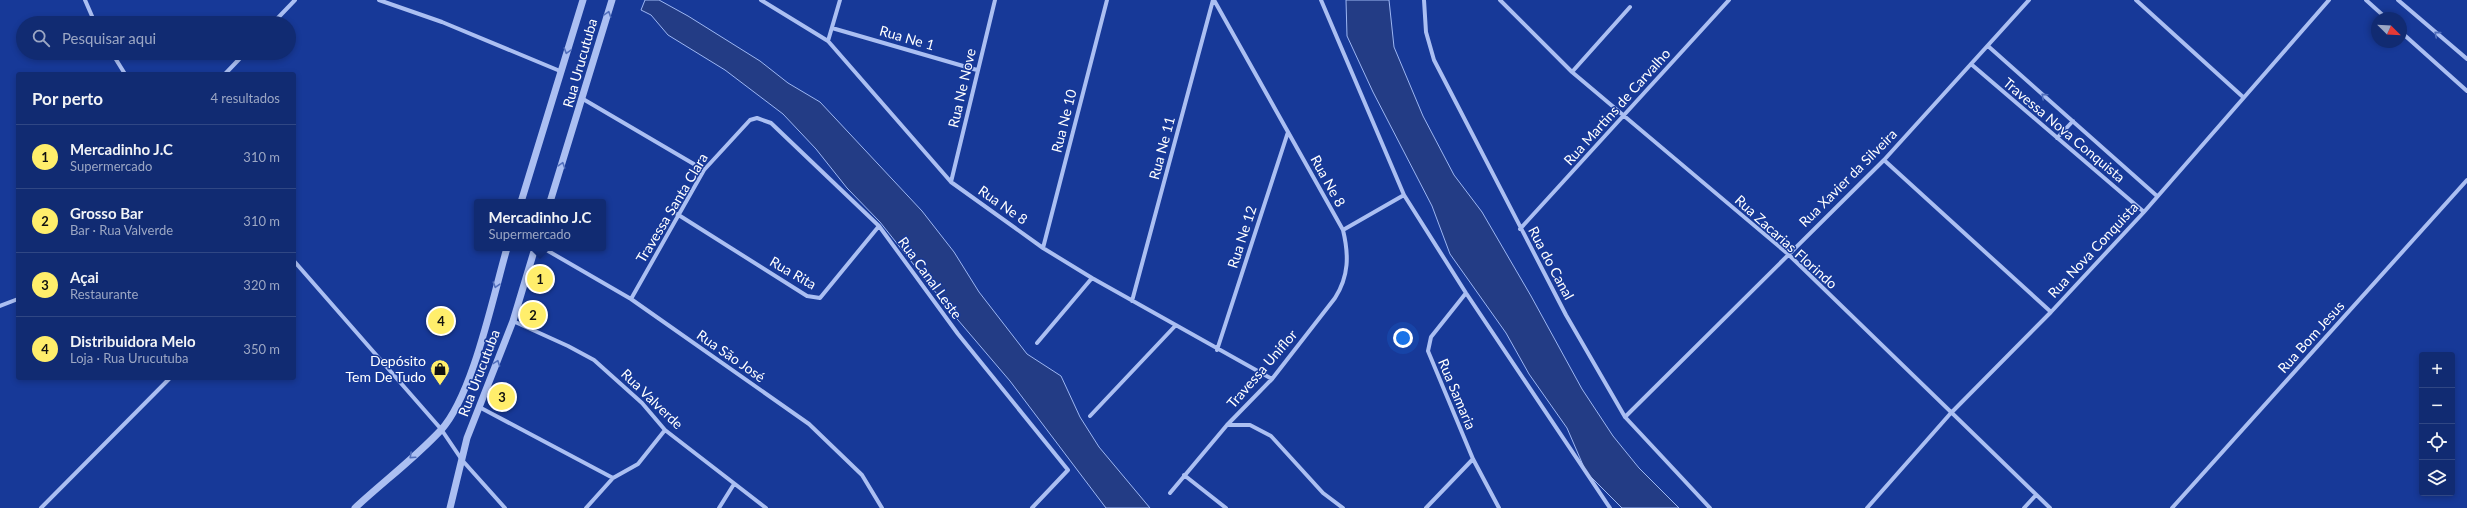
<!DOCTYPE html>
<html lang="pt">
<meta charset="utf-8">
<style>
:root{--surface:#112b72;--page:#1a3377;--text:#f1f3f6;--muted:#9ca7c4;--line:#304784;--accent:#ffee6b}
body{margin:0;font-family:Lato,sans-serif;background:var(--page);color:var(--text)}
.controls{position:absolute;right:12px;bottom:12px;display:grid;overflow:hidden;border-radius:4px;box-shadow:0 2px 6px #0003}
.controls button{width:36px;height:36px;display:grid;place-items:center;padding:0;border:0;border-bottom:1px solid var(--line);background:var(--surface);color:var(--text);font:20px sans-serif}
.compass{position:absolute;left:2371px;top:12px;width:36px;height:36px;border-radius:50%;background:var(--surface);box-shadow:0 2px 6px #0003;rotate:114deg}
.you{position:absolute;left:1403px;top:338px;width:14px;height:14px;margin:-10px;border:3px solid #fff;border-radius:50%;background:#1a73e8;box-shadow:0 0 0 6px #1a73e833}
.badge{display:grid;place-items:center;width:26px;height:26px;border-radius:50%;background:var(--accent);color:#111;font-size:13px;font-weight:700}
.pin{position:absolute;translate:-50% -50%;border:2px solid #fff;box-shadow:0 1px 4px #0006}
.popup{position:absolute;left:474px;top:199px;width:132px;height:52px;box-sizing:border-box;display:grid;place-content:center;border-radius:4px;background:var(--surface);filter:drop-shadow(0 1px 3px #0005);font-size:13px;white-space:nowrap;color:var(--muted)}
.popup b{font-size:15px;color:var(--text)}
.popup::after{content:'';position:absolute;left:50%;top:100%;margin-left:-8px;border:8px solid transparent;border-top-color:var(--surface)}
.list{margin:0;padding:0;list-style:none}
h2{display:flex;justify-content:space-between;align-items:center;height:52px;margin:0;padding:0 16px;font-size:17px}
h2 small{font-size:13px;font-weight:400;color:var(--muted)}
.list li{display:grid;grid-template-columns:26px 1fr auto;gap:12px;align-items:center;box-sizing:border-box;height:64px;padding:0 16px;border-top:1px solid var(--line)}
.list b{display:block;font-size:15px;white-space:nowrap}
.list p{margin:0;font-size:13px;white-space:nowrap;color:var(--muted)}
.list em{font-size:13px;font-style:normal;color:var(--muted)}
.icon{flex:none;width:22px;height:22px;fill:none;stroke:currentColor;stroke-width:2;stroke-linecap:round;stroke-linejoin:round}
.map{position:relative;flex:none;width:2467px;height:508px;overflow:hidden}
.search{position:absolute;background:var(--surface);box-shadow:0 2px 6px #0003;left:16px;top:16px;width:280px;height:44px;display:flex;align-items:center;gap:10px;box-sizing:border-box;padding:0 14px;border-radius:22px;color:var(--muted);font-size:15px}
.panel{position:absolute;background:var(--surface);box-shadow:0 2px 6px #0003;left:16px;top:72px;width:280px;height:308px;border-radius:4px}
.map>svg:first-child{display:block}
.water{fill:#233c85;stroke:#9db7f4}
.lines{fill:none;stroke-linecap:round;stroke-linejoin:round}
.minor{stroke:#abbff2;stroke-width:4}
.tertiary{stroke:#abbff2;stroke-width:7}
.oneway{stroke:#526fbc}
.labels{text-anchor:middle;stroke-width:3;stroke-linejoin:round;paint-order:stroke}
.street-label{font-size:14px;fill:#fff;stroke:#173998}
.poi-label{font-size:14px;fill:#fff;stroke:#173998;text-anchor:end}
</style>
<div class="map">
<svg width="2467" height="508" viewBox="0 0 2467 508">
<rect width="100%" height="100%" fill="#173998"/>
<!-- water -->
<path class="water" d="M645,0H659L688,16L760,61L788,83L820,102L922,211L954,252L979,292L1027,354L1061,376L1080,417L1099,447L1150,508H1106L1010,381L952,313L880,222L847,188L816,149L783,114L725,70L668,35L651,15L641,10Z
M1346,0H1389L1394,47L1423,116L1454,175L1482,212L1531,296L1582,389L1613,436L1639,468L1679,508H1622L1586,472L1567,428L1529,374L1506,333L1450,254L1432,206L1373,92L1347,36Z"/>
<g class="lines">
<!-- minor -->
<path class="minor" d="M85,0L95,23
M379,0L442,22L560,71
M761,0L828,41L951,182L1043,248L1092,278L1272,379
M1321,0L1404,195L1466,293L1610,508
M1424,0L1426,32L1434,60L1566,315L1625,417L1710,508
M1500,0L1572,72L1788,254L2050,508
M2136,0L2243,97
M2366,0L2386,18
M2398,0L2467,59
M273,23L295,0
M832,28L977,70
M2401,32L2467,91
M828,41L840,0
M1988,46L2157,196
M112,53L125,74
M1971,64L2144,212
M1572,72L1630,7
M225,74L245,53
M583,99L704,170
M2057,138L2073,121
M1884,160L2051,312
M951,182L995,0
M677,214L807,296L820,298L879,226
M1520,229L1729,0
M1343,230L1404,195
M543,248L631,299L809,424L862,475L882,508
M1043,248L1107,0
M294,261L441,429L462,460L505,508
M1466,293L1431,337L1428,351L1473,459L1499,508
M631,299L704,170L750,120L757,118L771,123L879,226L958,334L1068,470L1032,508
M1132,301L1213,0
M0,306L18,299
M513,321L568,346L594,360L642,403L665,430L766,508
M1037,343L1092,278
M1217,350L1288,132
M481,408L613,478
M1090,416L1176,325
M1625,417L1884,160L2029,0
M1227,425H1250L1271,436L1323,493L1343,508
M1184,475L1226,508
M1170,493L1227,425L1272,379L1335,298C1349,276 1349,255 1343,230L1214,0
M41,508L170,378
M586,508L613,478L638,464L665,430
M719,508L734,484
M1426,508L1473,459
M1867,508L1950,414L2051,312L2144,212L2329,0
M2024,508L2036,495
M2172,508L2467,180"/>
<!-- tertiary -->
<path class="tertiary" d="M521,202L583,0
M550,202L612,0
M355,508C383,482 415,458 441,430C473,395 493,296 507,248
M450,508L467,438L513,321L535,248"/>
</g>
<!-- one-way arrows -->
<defs><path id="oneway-chevron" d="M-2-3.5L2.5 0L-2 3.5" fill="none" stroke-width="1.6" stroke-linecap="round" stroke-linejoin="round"/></defs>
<g class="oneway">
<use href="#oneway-chevron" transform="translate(608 14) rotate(-72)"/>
<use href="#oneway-chevron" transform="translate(2437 34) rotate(-139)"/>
<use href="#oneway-chevron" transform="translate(567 51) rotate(107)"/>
<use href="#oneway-chevron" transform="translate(2044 96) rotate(-138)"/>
<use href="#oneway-chevron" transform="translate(562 165) rotate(-72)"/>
<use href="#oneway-chevron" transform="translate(496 285) rotate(107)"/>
<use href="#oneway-chevron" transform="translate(497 363) rotate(-70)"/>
<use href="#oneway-chevron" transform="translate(412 456) rotate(138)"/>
</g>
<!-- icons -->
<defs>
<g id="shop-pin" transform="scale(1)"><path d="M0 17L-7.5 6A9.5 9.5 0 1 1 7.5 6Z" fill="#ffee6b" stroke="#173998"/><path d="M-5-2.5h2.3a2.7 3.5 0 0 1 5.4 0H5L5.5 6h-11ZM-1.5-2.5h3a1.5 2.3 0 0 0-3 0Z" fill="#111"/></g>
</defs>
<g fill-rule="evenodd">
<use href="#shop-pin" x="440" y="369"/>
</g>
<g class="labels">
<!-- street labels -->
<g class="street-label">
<text transform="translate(907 38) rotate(16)" y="5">Rua Ne 1</text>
<text transform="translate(580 63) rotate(-74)" y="5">Rua Urucutuba</text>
<text transform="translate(962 88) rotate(-77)" y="5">Rua Ne Nove</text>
<text transform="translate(1617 107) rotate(-48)" y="5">Rua Martins de Carvalho</text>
<text transform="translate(1064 121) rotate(-76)" y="5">Rua Ne 10</text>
<text transform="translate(2064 130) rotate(40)" y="5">Travessa Nova Conquista</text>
<text transform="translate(1162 148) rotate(-75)" y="5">Rua Ne 11</text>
<text transform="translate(1848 178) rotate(-45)" y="5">Rua Xavier da Silveira</text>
<text transform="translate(1328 181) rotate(61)" y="5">Rua Ne 8</text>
<text transform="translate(1003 205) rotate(35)" y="5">Rua Ne 8</text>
<text transform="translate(672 208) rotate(-59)" y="5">Travessa Santa Clara</text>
<text transform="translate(1242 237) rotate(-72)" y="5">Rua Ne 12</text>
<text transform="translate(1786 242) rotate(42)" y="5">Rua Zacarias Florindo</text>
<text transform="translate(2093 250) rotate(-47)" y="5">Rua Nova Conquista</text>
<text transform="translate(1551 263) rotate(62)" y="5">Rua do Canal</text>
<text transform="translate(793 273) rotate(30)" y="5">Rua Rita</text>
<text transform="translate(930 278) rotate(54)" y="5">Rua Canal Leste</text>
<text transform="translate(2311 337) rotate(-48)" y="5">Rua Bom Jesus</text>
<text transform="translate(731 356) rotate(35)" y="5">Rua São José</text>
<text transform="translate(1262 369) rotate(-49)" y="5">Travessa Uniflor</text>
<text transform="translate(479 373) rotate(-69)" y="5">Rua Urucutuba</text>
<text transform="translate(1457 394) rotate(67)" y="5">Rua Samaria</text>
<text transform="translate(652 399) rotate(44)" y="5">Rua Valverde</text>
</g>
<!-- poi labels -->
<g class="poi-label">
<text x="426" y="366">Depósito<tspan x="426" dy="16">Tem De Tudo</tspan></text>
</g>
</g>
</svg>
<div class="controls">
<button>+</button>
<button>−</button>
<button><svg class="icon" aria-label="locate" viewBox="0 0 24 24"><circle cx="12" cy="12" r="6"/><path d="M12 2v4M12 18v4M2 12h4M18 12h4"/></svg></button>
<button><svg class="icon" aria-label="layers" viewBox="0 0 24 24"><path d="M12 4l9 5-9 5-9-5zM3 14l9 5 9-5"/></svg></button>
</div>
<svg class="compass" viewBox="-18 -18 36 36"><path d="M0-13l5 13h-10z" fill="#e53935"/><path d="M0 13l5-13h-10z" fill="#9ca7c4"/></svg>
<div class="you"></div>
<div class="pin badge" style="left:540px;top:279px">1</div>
<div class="popup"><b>Mercadinho J.C</b>Supermercado</div>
<div class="pin badge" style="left:533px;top:315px">2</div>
<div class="pin badge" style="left:502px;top:397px">3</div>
<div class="pin badge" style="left:441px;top:321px">4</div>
<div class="search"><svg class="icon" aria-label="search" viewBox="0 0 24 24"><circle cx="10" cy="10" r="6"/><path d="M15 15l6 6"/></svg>Pesquisar aqui</div>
<section class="panel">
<h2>Por perto<small>4 resultados</small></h2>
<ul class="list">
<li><span class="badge">1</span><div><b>Mercadinho J.C</b><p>Supermercado</p></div><em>310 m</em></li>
<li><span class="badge">2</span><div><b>Grosso Bar</b><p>Bar · Rua Valverde</p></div><em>310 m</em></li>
<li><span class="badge">3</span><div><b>Açai</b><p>Restaurante</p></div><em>320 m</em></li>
<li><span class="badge">4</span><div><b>Distribuidora Melo</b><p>Loja · Rua Urucutuba</p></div><em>350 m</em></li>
</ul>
</section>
</div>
